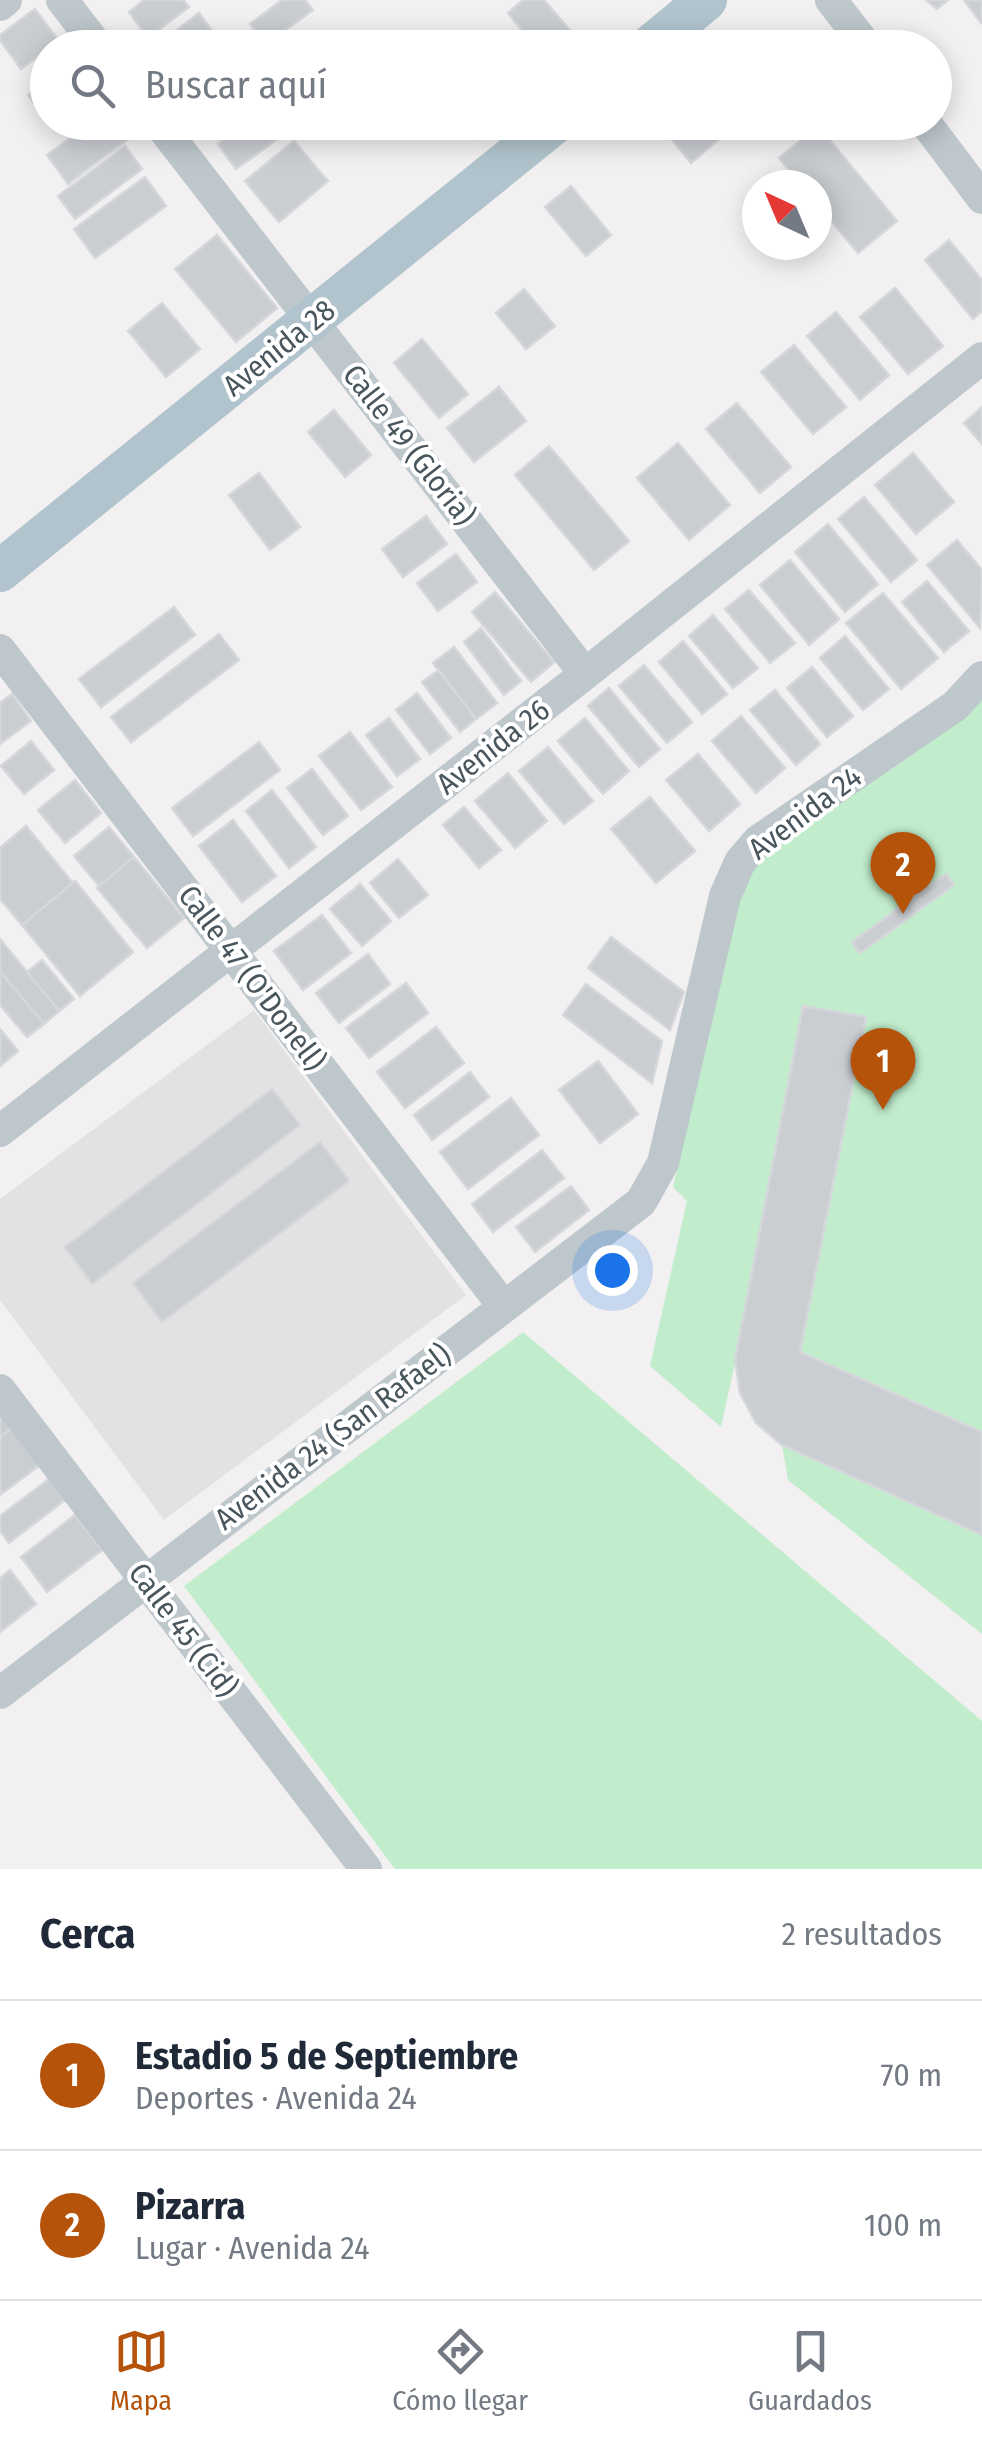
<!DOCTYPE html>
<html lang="es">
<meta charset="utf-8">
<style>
:root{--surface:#fff;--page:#f6f6f7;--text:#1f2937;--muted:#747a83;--line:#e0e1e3;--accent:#b45309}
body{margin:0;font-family:"Fira Sans Condensed",sans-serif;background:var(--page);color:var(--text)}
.compass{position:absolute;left:742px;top:170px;width:90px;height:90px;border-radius:50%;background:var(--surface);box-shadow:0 5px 25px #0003;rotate:316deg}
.you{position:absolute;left:612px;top:1270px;width:35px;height:35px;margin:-25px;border:8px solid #fff;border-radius:50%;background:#1a73e8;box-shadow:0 0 0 15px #1a73e833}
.badge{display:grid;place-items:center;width:65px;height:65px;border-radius:50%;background:var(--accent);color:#fff;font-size:32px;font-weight:700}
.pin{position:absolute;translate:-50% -82px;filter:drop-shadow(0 2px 5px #0008)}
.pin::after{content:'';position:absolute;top:52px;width:35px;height:30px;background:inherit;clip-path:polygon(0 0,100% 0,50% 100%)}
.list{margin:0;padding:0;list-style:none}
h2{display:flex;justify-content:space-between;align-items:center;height:130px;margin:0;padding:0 40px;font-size:42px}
h2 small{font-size:32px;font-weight:400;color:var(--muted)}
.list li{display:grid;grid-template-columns:65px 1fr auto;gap:30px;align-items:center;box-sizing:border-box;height:150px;padding:0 40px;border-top:2px solid var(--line)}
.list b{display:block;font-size:38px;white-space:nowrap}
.list p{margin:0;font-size:32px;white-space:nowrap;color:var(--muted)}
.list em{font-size:32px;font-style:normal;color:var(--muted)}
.icon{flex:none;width:55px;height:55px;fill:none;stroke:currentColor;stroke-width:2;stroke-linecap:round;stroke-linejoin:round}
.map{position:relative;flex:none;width:982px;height:1869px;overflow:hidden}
.search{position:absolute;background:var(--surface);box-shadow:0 5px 25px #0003;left:30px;right:30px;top:30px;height:110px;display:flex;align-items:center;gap:25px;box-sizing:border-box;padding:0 35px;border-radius:55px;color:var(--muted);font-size:38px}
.sheet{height:430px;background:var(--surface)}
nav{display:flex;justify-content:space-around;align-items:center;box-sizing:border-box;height:140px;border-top:2px solid var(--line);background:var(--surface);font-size:28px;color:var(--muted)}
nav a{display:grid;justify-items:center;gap:5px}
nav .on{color:var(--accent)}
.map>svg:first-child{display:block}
.education{fill:#e3e1e2}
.green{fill:#c1edcc}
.building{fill:#caced2;stroke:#d5d7db;stroke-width:2.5}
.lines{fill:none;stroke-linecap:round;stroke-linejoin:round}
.minor{stroke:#bdc7cc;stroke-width:32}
.major{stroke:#b1c4cd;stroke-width:42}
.labels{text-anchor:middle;stroke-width:8;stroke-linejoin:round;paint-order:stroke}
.street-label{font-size:30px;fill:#49565d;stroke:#fff}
</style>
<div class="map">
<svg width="982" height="1869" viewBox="0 0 982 1869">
<rect width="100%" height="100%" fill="#f2f0f1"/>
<!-- education -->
<path class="education" d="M254,1010L466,1295L164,1520L0,1300V1199Z"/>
<!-- green -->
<path class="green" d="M982,697V1634L788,1480L782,1445L756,1423L740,1393L735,1363L721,1427L650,1366L687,1201L673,1187L742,886L766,851Z
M523,1332L982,1721V1869H395L184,1586Z"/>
<!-- building -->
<path class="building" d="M144,0H183L189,7L148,38L129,12Z
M282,0H305L313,10L266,44L250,24Z
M523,0H544L584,47L536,48L508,13Z
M926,0H948L937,9Z
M964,0H982V22L981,23Z
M35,9L59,41L21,69L0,40V35Z
M199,13L220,42L213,48H153Z
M48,80V116L45,118L28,95Z
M92,122H114L127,140L68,184L47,155Z
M205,122H232L214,135Z
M247,122H298L299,123L236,169L218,144Z
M466,122H500L479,139Z
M663,122H739L691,163L660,125Z
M818,126L897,221L858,253L817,204V185H801L779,158Z
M294,141L328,181L279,222L245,181Z
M125,146L142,169L75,219L58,196Z
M145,177L166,206L95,258L74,229Z
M571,186L611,235L586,256L545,207Z
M217,235L277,308L236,342L175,269Z
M949,240L982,280V311L973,319L925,260Z
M895,288L943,346L908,374L860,317Z
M524,289L555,326L526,349L496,313Z
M162,303L200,349L166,377L128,331Z
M836,312L889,375L860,400L807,336Z
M422,339L468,394L439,418L394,363Z
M794,345L846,407L813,434L761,372Z
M499,387L526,421L474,462L447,428Z
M737,403L791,467L760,493L706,429Z
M982,407V444L964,423Z
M334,410L371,455L345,477L308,432Z
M678,443L730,505L689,540L637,478Z
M549,446L629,541L594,570L515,475Z
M913,453L954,502L916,534L875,485Z
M259,473L300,527L270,550L229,495Z
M864,497L917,560L891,582L838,519Z
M426,516L447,544L403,577L382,549Z
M828,524L878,584L845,612L795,552Z
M957,540L982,570L980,628L927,565Z
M456,554L477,582L438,611L417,583Z
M790,560L839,619L809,645L760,585Z
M927,581L969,631L944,652L902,602Z
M749,590L795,643L770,663L725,609Z
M495,592L554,662L531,682L472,612Z
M883,593L938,658L901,689L846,623Z
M174,607L195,635L101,707L79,679Z
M713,615L758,668L733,688L689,636Z
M481,628L521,681L504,695L464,642Z
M219,634L239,660L131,742L111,717Z
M845,636L889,689L863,710L820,658Z
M683,641L727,694L702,714L659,662Z
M454,647L497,703L476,719L433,663Z
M644,665L692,722L667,743L619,686Z
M812,667L853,716L827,737L787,688Z
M439,670L476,719L460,732L422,682Z
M609,688L660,749L639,767L588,706Z
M775,690L820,744L796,765L750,710Z
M417,693L451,738L430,754L396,710Z
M12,694L31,721L0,744V703Z
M741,716L785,768L756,793L712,741Z
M389,718L420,759L397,776L366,735Z
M585,718L629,771L603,794L558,741Z
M350,732L392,787L361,810L319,756Z
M31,741L54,770L24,794L1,766Z
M259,742L280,770L193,836L172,808Z
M548,747L593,801L564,824L519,771Z
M698,754L740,804L709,831L666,780Z
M312,769L348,816L323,835L287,788Z
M508,773L547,821L515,848L475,801Z
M75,780L101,813L65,843L38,810Z
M272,790L316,847L289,868L246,811Z
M650,797L695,851L656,883L611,829Z
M464,807L501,850L479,868L443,825Z
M233,820L276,876L242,902L199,846Z
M26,826L73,883L22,925L0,899V848Z
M109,827L134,857L99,886L74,856Z
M134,857L184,918L147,948L97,888Z
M398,859L428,895L399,918L370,883Z
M946,874L954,885L860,953L852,942Z
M75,881L133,952L80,996L22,925Z
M360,884L391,921L362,946L330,909Z
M322,915L351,953L303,990L274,951Z
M611,937L684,992L670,1030L588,968Z
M0,939L59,1011L44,1024L0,971Z
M368,954L390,984L339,1023L316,993Z
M42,960L74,999L59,1011L27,972Z
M0,971L44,1024L27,1037L0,1005Z
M406,983L428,1013L369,1058L346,1028Z
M586,984L662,1041L652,1083L563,1015Z
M803,1006L866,1017L800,1352L982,1432V1535L782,1445L756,1423L740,1393L735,1360Z
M436,1027L464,1063L405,1108L377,1072Z
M0,1029L18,1051L0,1066Z
M598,1061L638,1114L600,1143L559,1090Z
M470,1072L489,1097L432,1140L414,1115Z
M272,1089L300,1125L92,1284L65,1247Z
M511,1098L539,1135L468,1189L440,1152Z
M320,1142L349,1181L162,1322L133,1283Z
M542,1150L564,1178L493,1232L472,1204Z
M571,1186L589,1210L535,1252L516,1227Z
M0,1412L12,1428L0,1437Z
M12,1428L40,1465L0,1495V1437Z
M49,1479L65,1500L9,1543L0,1531V1516Z
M75,1515L102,1550L47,1592L21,1557Z
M10,1570L36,1604L0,1632V1578Z"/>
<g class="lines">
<!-- minor -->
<path class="minor" d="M62,0L99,48
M831,0L868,48
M0,5L6,0
M158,122L585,674
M925,122L982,198
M0,650L504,1307
M0,1131L585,674L982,358
M0,1390L366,1869
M0,1693L641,1202L663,1163L725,896L740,862L758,841L955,706L982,677"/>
<!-- major -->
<path class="major" d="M648,48L706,0
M0,571L556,122"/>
</g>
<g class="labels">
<!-- street labels -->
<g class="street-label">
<text transform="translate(279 348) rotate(-39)" y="10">Avenida 28</text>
<text transform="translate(409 445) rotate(52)" y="10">Calle 49 (Gloria)</text>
<text transform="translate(493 747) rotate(-38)" y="10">Avenida 26</text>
<text transform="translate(805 813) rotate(-37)" y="10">Avenida 24</text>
<text transform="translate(252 978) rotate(53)" y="10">Calle 47 (O'Donell)</text>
<text transform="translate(333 1437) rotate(-37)" y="10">Avenida 24 (San Rafael)</text>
<text transform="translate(183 1630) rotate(53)" y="10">Calle 45 (Cid)</text>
</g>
</g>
</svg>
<svg class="compass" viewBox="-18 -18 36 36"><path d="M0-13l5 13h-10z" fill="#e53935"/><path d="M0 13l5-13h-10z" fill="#747a83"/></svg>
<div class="you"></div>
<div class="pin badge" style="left:883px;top:1110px">1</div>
<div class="pin badge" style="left:903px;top:914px">2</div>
<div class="search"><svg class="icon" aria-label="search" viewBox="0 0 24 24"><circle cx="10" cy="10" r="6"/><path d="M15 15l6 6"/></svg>Buscar aquí</div>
</div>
<section class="sheet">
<h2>Cerca<small>2 resultados</small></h2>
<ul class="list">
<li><span class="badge">1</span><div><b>Estadio 5 de Septiembre</b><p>Deportes · Avenida 24</p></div><em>70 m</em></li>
<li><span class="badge">2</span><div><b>Pizarra</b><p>Lugar · Avenida 24</p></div><em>100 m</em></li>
</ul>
</section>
<nav>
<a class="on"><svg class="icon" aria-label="map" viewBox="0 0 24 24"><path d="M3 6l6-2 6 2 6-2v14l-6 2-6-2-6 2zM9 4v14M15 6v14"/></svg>Mapa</a>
<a><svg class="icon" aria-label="directions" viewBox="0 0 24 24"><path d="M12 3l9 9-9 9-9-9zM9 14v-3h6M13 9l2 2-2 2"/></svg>Cómo llegar</a>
<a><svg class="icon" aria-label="saved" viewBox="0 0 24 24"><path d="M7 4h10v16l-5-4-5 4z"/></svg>Guardados</a>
</nav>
